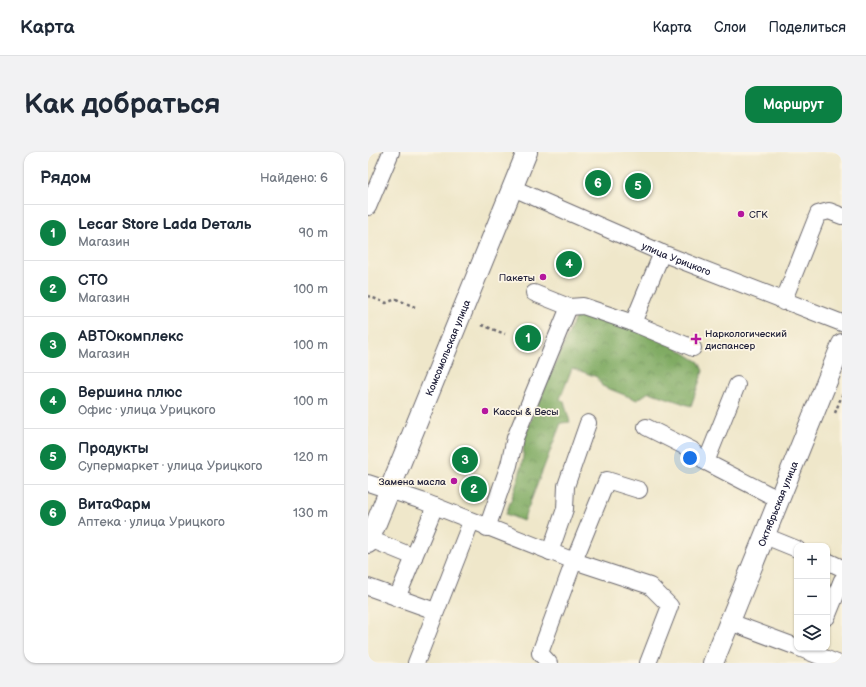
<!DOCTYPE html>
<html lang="ru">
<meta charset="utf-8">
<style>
:root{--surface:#fff;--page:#f2f2f3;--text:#1f2937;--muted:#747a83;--line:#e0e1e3;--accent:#0b8043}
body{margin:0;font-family:"Balsamiq Sans",sans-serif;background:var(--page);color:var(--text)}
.controls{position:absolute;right:12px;bottom:12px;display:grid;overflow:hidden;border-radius:8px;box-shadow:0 1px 3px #0004}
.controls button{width:36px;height:36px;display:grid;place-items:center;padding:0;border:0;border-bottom:1px solid var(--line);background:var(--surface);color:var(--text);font:20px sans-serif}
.you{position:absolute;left:322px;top:306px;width:14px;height:14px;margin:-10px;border:3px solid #fff;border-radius:50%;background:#1a73e8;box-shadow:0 0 0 6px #1a73e833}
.badge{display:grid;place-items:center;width:26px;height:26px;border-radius:50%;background:var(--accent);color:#fff;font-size:13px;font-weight:700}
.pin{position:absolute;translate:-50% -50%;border:2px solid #fff;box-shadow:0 1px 4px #0006}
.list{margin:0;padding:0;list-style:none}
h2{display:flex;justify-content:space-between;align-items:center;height:52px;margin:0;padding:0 16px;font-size:17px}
h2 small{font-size:13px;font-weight:400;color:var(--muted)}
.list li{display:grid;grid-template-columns:26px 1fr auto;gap:12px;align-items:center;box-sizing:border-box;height:56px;padding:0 16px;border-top:1px solid var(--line)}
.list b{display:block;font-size:15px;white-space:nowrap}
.list p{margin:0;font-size:13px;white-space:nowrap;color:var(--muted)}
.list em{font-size:13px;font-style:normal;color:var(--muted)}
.icon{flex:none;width:22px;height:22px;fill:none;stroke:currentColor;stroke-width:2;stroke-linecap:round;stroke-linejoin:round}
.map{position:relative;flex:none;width:474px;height:511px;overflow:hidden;border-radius:12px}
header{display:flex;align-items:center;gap:24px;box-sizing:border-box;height:56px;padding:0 20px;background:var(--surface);border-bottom:1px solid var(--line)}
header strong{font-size:19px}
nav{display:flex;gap:22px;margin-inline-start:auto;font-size:14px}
.intro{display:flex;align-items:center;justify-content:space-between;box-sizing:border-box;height:96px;padding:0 24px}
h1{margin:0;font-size:28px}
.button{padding:10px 18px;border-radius:12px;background:var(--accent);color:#fff;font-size:14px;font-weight:700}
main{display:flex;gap:24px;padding:0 24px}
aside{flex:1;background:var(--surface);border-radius:12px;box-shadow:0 1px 3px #0004}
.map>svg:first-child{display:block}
.forest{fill:url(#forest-crowns);stroke:#51664f}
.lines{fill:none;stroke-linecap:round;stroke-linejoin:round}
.minor-casing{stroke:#6a676d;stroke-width:18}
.major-casing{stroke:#6a676d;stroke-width:22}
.path{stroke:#6a676d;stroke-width:2.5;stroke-dasharray:3 3;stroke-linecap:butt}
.minor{stroke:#fff;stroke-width:16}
.major{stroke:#fff;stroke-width:20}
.poi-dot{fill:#b5179e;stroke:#fcf5e5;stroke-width:1.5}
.labels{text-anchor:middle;stroke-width:3.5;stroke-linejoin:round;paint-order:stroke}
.poi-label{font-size:10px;fill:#22223b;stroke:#fcf5e5;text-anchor:start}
.street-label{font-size:10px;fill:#22223b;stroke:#fcf5e5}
</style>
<header>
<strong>Карта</strong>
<nav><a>Карта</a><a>Слои</a><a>Поделиться</a></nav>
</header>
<div class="intro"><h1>Как добраться</h1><a class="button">Маршрут</a></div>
<main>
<aside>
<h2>Рядом<small>Найдено: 6</small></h2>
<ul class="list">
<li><span class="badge">1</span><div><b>Lecar Store Lada Dеталь</b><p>Магазин</p></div><em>90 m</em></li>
<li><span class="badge">2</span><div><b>СТО</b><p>Магазин</p></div><em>100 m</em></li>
<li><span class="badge">3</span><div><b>АВТОкомплекс</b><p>Магазин</p></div><em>100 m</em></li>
<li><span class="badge">4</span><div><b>Вершина плюс</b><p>Офис · улица Урицкого</p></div><em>100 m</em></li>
<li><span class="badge">5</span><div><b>Продукты</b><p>Супермаркет · улица Урицкого</p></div><em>120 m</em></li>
<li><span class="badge">6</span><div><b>ВитаФарм</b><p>Аптека · улица Урицкого</p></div><em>130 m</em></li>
</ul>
</aside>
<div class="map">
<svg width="474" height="511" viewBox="0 0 474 511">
<defs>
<pattern id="forest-crowns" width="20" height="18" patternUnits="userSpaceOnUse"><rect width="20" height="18" fill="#80ab63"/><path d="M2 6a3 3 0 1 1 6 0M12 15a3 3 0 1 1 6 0" fill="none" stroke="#688b53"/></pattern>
</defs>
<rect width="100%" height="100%" fill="#fcf5e5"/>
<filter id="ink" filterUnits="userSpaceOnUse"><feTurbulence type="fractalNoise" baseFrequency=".025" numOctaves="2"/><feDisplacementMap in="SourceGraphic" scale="8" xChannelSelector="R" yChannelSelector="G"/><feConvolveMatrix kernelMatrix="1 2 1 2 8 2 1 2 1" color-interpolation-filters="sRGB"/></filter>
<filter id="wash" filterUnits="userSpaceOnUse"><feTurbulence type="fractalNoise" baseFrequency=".012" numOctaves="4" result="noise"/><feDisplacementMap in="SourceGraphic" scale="16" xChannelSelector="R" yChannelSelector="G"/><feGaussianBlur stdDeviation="0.9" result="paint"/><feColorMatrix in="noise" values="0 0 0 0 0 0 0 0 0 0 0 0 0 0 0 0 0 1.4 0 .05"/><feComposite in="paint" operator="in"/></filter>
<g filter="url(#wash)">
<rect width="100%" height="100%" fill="#efe7ca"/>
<!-- forest -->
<path class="forest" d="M222,162L296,188L331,210L335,219L323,254L281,240L269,248L234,234L229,225L204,216L192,247L196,250L202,270L193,271L155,369L138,362C146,338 158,313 155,287L207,166Z"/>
</g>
<g filter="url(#ink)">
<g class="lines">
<!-- minor casing -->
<g class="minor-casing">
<g id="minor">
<path id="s1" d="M145,36L294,101L474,171"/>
<path d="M0,55L23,0"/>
<path d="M166,141L201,155L215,154L265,171L325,196"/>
<path d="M415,150L450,62L461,59L474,64"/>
<path d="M265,171L294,101"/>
<path d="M278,275L324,298L338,310L400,342L412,346"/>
<path d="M338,310L369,233"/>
<path d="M0,331L54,349L206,409L282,434L302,454L280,511"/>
<path d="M119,376L141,313L147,286L201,155"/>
<path d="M397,384L429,397"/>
<path d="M2,387L46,405"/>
<path d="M182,400L197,357L198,334L220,271"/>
<path d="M459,409L474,416"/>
<path d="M0,435L67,459"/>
<path d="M29,446L67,354"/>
<path d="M459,465L474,428"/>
<path d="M362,470L429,495"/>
<path d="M431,496L469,511"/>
<path d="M48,511L103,370"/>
<path d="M181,511L172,501L206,409L239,328L271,338"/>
</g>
</g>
<!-- major casing -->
<g class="major-casing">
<g id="major">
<path id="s2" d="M0,391L159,0"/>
<path id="s3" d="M345,511L474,192"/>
</g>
</g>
<!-- path -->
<path class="path" d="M0,144L18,151L28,147L47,155
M114,173L137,182
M467,261L474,243"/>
<!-- minor -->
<use href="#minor" class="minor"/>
<!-- major -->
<use href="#major" class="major"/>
</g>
</g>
<!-- markers -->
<g class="poi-dot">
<circle cx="373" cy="62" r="4"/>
<circle cx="175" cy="125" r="4"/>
<path d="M326 181h4v4h4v4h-4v4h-4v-4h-4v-4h4z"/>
<circle cx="117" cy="259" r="4"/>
<circle cx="86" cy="329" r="4"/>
</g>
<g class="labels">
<!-- poi labels -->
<g class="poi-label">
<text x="381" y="66">СГК</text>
<text x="167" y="129" text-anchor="end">Пакеты</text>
<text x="337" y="185">Наркологический<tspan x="337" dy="12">диспансер</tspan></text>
<text x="125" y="263">Кассы &amp; Весы</text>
<text x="78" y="333" text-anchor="end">Замена масла</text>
</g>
<!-- street labels -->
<g class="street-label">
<text dy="4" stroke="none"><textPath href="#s1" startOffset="178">улица Урицкого</textPath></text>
<text dy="4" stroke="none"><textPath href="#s2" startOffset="211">Комсомольская улица</textPath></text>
<text dy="4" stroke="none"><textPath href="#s3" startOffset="172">Октябрьская улица</textPath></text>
</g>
</g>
</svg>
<div class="controls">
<button>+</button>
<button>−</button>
<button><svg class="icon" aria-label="layers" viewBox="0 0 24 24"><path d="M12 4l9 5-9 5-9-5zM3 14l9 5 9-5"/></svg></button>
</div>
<div class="you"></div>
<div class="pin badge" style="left:160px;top:186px">1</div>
<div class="pin badge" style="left:106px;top:337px">2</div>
<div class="pin badge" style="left:97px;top:308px">3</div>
<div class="pin badge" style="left:201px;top:112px">4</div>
<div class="pin badge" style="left:270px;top:34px">5</div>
<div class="pin badge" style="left:230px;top:31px">6</div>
</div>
</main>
